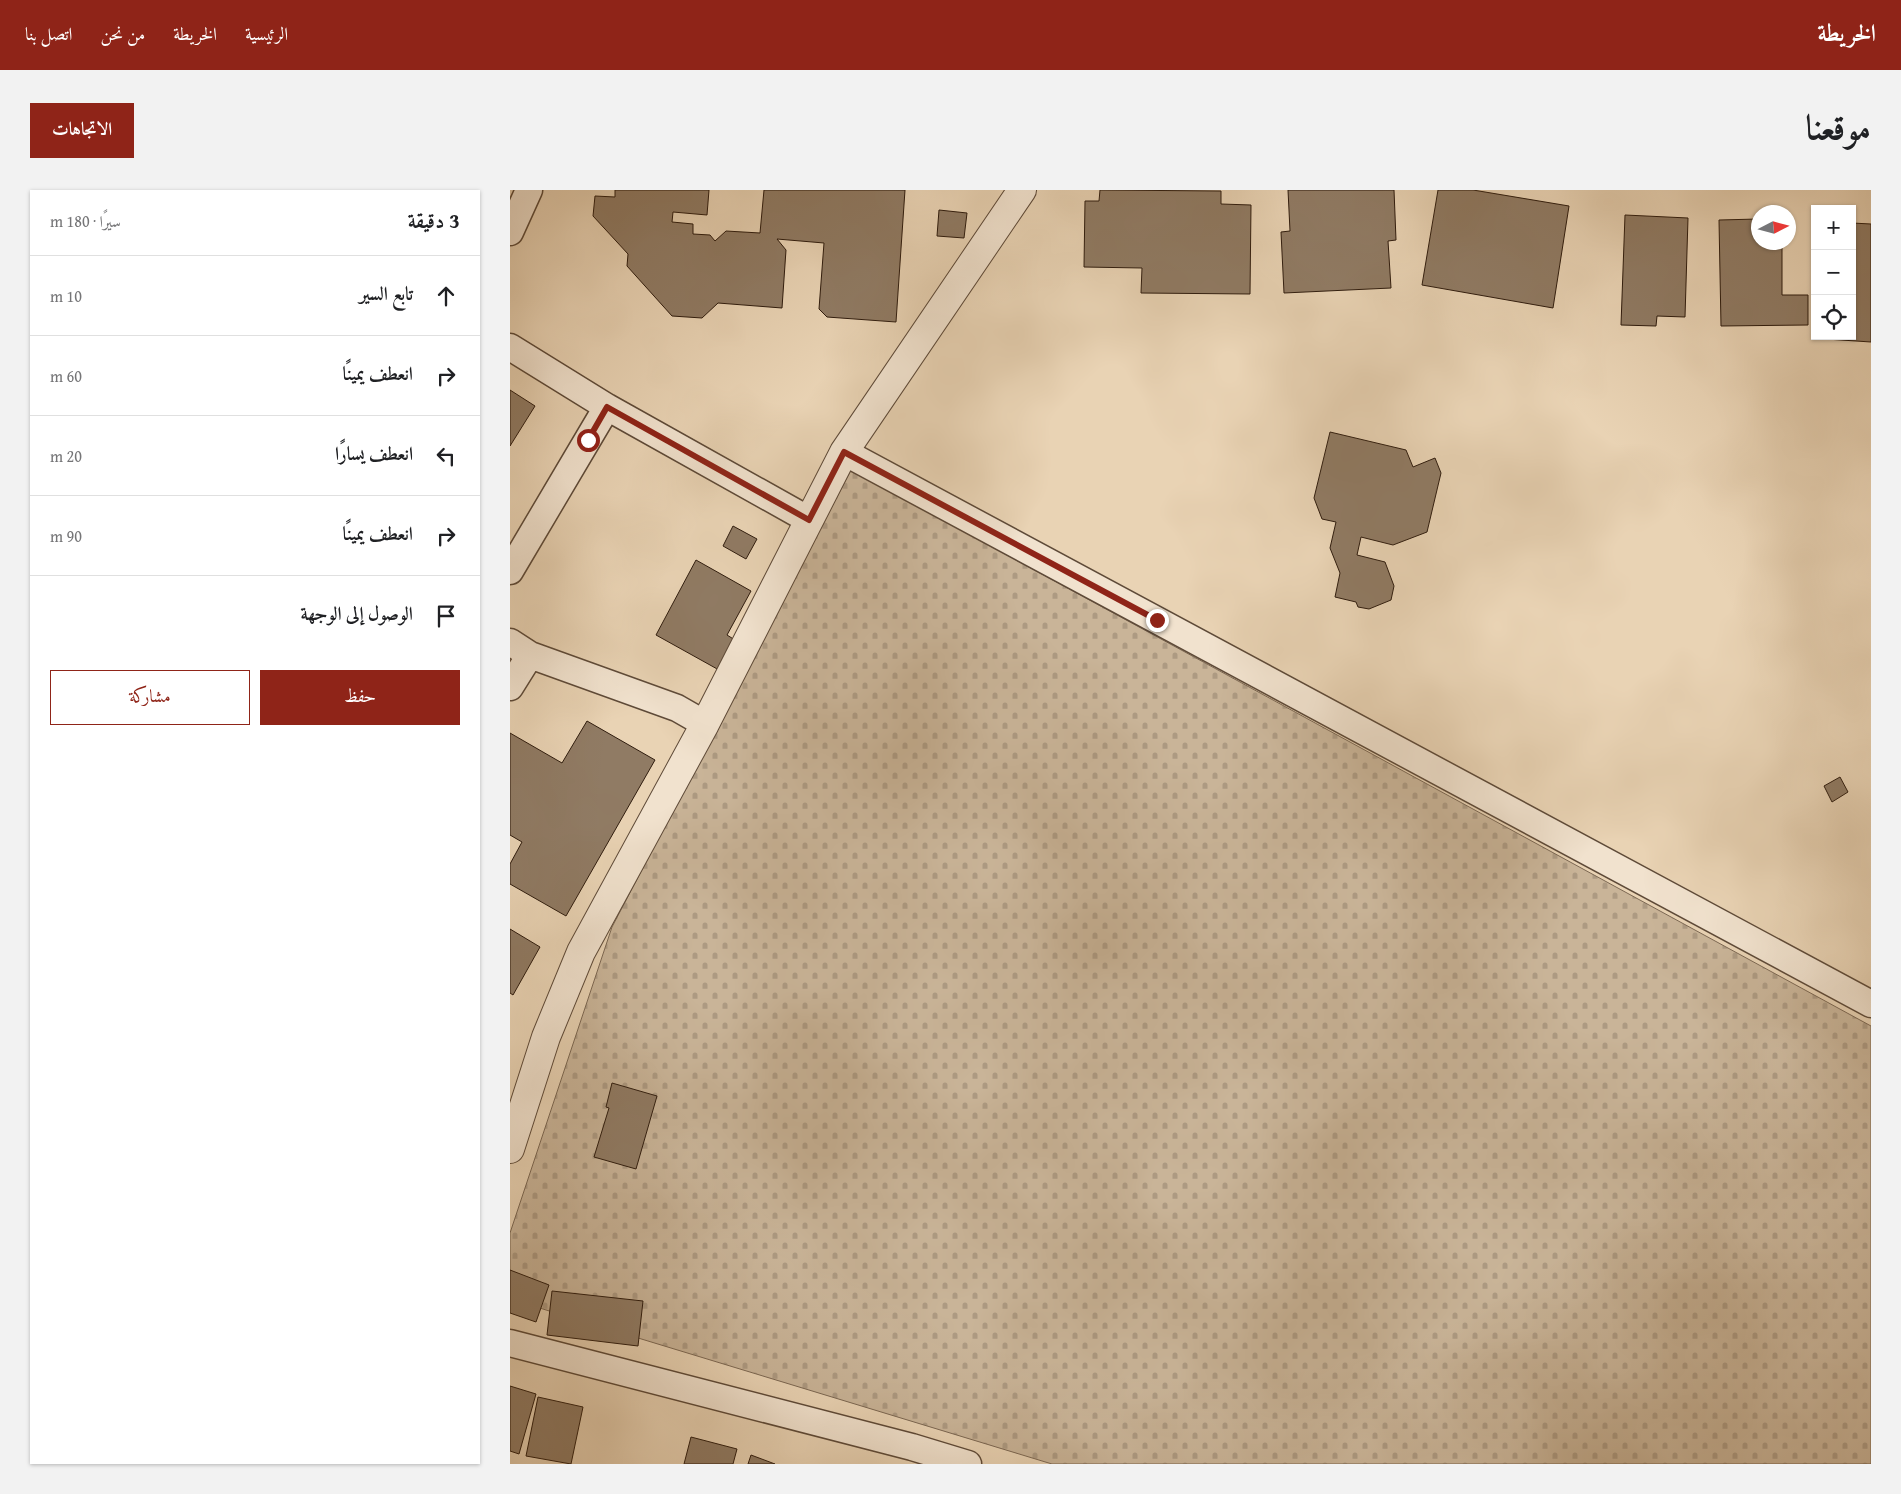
<!DOCTYPE html>
<html lang="ar">
<meta charset="utf-8">
<style>
:root{--surface:#fff;--page:#f2f2f2;--text:#202124;--muted:#757577;--line:#e0e0e0;--accent:#8f2418}
body{margin:0;font-family:"Gentium Book Plus",Amiri,serif;background:var(--page);color:var(--text);direction:rtl}
.controls{position:absolute;right:15px;top:15px;display:grid;overflow:hidden;border-radius:0px;box-shadow:0 1px 4px #0004}
.controls button{width:45px;height:45px;display:grid;place-items:center;padding:0;border:0;border-bottom:1px solid var(--line);background:var(--surface);color:var(--text);font:25px sans-serif}
.compass{position:absolute;left:1241px;top:15px;width:45px;height:45px;border-radius:50%;background:var(--surface);box-shadow:0 1px 4px #0004;rotate:84deg}
.stop{position:absolute;width:15px;height:15px;margin:-11px;border:4px solid #8f2418;border-radius:50%;background:#fff}
.stop.end{background:#8f2418;border-color:#fff;box-shadow:0 1px 5px #0008}
.list{margin:0;padding:0;list-style:none}
h2{display:flex;justify-content:space-between;align-items:center;height:65px;margin:0;padding:0 20px;font-size:21px}
h2 small{font-size:16px;font-weight:400;color:var(--muted)}
.list li{display:grid;grid-template-columns:32px 1fr auto;gap:15px;align-items:center;box-sizing:border-box;height:80px;padding:0 20px;border-top:1px solid var(--line)}
.list b{display:block;font-size:19px;white-space:nowrap}
.list em{font-size:16px;font-style:normal;color:var(--muted)}
.actions{display:flex;gap:10px;padding:15px 20px}
.actions a{flex:1;padding:11px 0;border:1px solid var(--accent);border-radius:0px;text-align:center;font-size:18px;color:var(--accent)}
.actions .main{background:var(--accent);color:#fff}
.icon{flex:none;width:28px;height:28px;fill:none;stroke:currentColor;stroke-width:2;stroke-linecap:round;stroke-linejoin:round}
.map{position:relative;flex:none;width:1361px;height:1274px;overflow:hidden;direction:ltr;border-radius:0px}
header{display:flex;align-items:center;gap:30px;box-sizing:border-box;height:70px;padding:0 25px;background:var(--accent);color:#fff}
header strong{font-size:24px}
nav{display:flex;gap:28px;margin-inline-start:auto;font-size:18px}
.intro{display:flex;align-items:center;justify-content:space-between;box-sizing:border-box;height:120px;padding:0 30px}
h1{margin:0;font-size:35px}
.button{padding:12px 22px;border-radius:0px;background:var(--accent);color:#fff;font-size:18px;font-weight:700}
main{display:flex;gap:30px;padding:0 30px}
aside{flex:1;background:var(--surface);border-radius:0px;box-shadow:0 1px 4px #0004}
.map>svg:first-child{display:block}
.cemetery{fill:url(#cemetery-stones);stroke:#7c6853}
.building{fill:#907b64;stroke:#2f1c0e}
.lines{fill:none;stroke-linecap:round;stroke-linejoin:round}
.minor-casing{stroke:#5e4a38;stroke-width:29}
.tertiary-casing{stroke:#5e4a38;stroke-width:30}
.minor{stroke:#f1e2ce;stroke-width:26}
.tertiary{stroke:#f1e2ce;stroke-width:28}
.route{stroke:#8f2418;stroke-width:6}
</style>
<header>
<strong>الخريطة</strong>
<nav><a>الرئيسية</a><a>الخريطة</a><a>من نحن</a><a>اتصل بنا</a></nav>
</header>
<div class="intro"><h1>موقعنا</h1><a class="button">الاتجاهات</a></div>
<main>
<div class="map">
<svg width="1361" height="1274" viewBox="0 0 1361 1274">
<defs>
<pattern id="cemetery-stones" width="16" height="16" patternUnits="userSpaceOnUse" patternTransform="scale(1.25)"><rect width="16" height="16" fill="#c9b498"/><path d="M2 7V4a2 2 0 0 1 4 0v3zM10 15v-3a2 2 0 0 1 4 0v3z" fill="#ad9a82"/></pattern>
</defs>
<rect width="100%" height="100%" fill="#e9d3b4"/>
<filter id="stains"><feTurbulence type="fractalNoise" baseFrequency=".004" numOctaves="4"/><feColorMatrix values="0 0 0 0 .2 0 0 0 0 .09 0 0 0 0 .02 0 0 0 .5 -.17"/></filter>
<radialGradient id="worn" r=".72"><stop offset=".6" stop-color="#630" stop-opacity="0"/><stop offset="1" stop-color="#630" stop-opacity=".3"/></radialGradient>
<!-- cemetery -->
<path class="cemetery" d="M341,280L1361,836V1274H542L0,1109V1043L102,737Z"/>
<!-- building -->
<path class="building" d="M105,0H199L197,25L163,22L162,32L183,34V44L200,45L205,51L216,41L250,43L254,0H395L386,132L317,127L309,119L314,53L267,49L276,60L272,118L208,113L192,128L162,126L117,76L118,64L83,26L85,6L105,7Z
M590,0L711,1V14L741,15L740,104L631,103L632,78L574,77L575,11H589Z
M778,0H884L886,50L878,51L881,98L774,103L771,42L780,41Z
M928,0H963L1059,16L1043,118L912,95Z
M429,20L457,23L454,48L427,46Z
M1115,25L1178,28L1175,127L1147,126L1146,136L1111,135Z
M1248,29V52H1272V105H1298V135L1211,136L1209,30Z
M1342,33L1361,34V152L1316,149L1317,146H1342Z
M0,200L25,216L0,256Z
M820,242L896,260L903,277L925,268L931,283L917,342L883,355L851,347L847,365L875,372L884,396L881,410L859,419L848,417L846,412L825,407L830,383L820,358L826,332L812,329L804,308Z
M223,336L247,349L236,369L213,356Z
M186,370L241,401L217,445L225,450L209,480L146,445Z
M77,531L145,570L56,726L0,694V674L12,652L0,645V543L52,573Z
M1330,587L1338,602L1322,612L1314,596Z
M0,739L30,757L3,805L0,803Z
M102,893L147,906L126,979L84,967L99,918L96,917Z
M0,1080L39,1095L26,1132L0,1123Z
M42,1101L133,1111L128,1156L37,1145Z
M0,1196L26,1204L9,1264L0,1261Z
M28,1207L73,1217L61,1274L16,1266Z
M181,1247L227,1259L223,1274H174Z
M241,1265L265,1274H238Z"/>
<g class="lines">
<!-- minor casing -->
<g class="minor-casing">
<path id="minor" d="M0,42L19,0
M0,157L97,217L299,330
M334,262L1361,814
M0,381L97,217
M0,452L20,465L167,518L195,534
M0,497L20,465
M0,1153L402,1257L458,1274"/>
</g>
<!-- tertiary casing -->
<g class="tertiary-casing">
<path id="tertiary" d="M0,959L36,847L71,762L195,534L334,262L512,0"/>
</g>
<!-- minor -->
<use href="#minor" class="minor"/>
<!-- tertiary -->
<use href="#tertiary" class="tertiary"/>
</g>
<g class="lines">
<!-- route -->
<path class="route" d="M78,250L97,217L299,330L334,262L647,430"/>
</g>
<rect width="100%" height="100%" filter="url(#stains)"/>
<rect width="100%" height="100%" fill="url(#worn)"/>
</svg>
<div class="controls">
<button>+</button>
<button>−</button>
<button><svg class="icon" aria-label="locate" viewBox="0 0 24 24"><circle cx="12" cy="12" r="6"/><path d="M12 2v4M12 18v4M2 12h4M18 12h4"/></svg></button>
</div>
<svg class="compass" viewBox="-18 -18 36 36"><path d="M0-13l5 13h-10z" fill="#e53935"/><path d="M0 13l5-13h-10z" fill="#757577"/></svg>
<div class="stop" style="left:78px;top:250px"></div>
<div class="stop end" style="left:647px;top:430px"></div>
</div>
<aside>
<h2>3 دقيقة<small>سيرًا · 180 m</small></h2>
<ul class="list">
<li><svg class="icon" aria-label="ahead" viewBox="0 0 24 24"><path d="M12 20V5M6 11l6-6 6 6"/></svg><div><b>تابع السير</b></div><em>10 m</em></li>
<li><svg class="icon" aria-label="right" viewBox="0 0 24 24"><path d="M7 20v-9h11M14 6l5 5-5 5"/></svg><div><b>انعطف يمينًا</b></div><em>60 m</em></li>
<li><svg class="icon" aria-label="left" viewBox="0 0 24 24"><path d="M17 20v-9H6M10 6l-5 5 5 5"/></svg><div><b>انعطف يسارًا</b></div><em>20 m</em></li>
<li><svg class="icon" aria-label="right" viewBox="0 0 24 24"><path d="M7 20v-9h11M14 6l5 5-5 5"/></svg><div><b>انعطف يمينًا</b></div><em>90 m</em></li>
<li><svg class="icon" aria-label="arrive" viewBox="0 0 24 24"><path d="M6 21V4h12l-3 4 3 4H6"/></svg><div><b>الوصول إلى الوجهة</b></div></li>
</ul>
<div class="actions"><a class="main">حفظ</a><a>مشاركة</a></div>
</aside>
</main>
